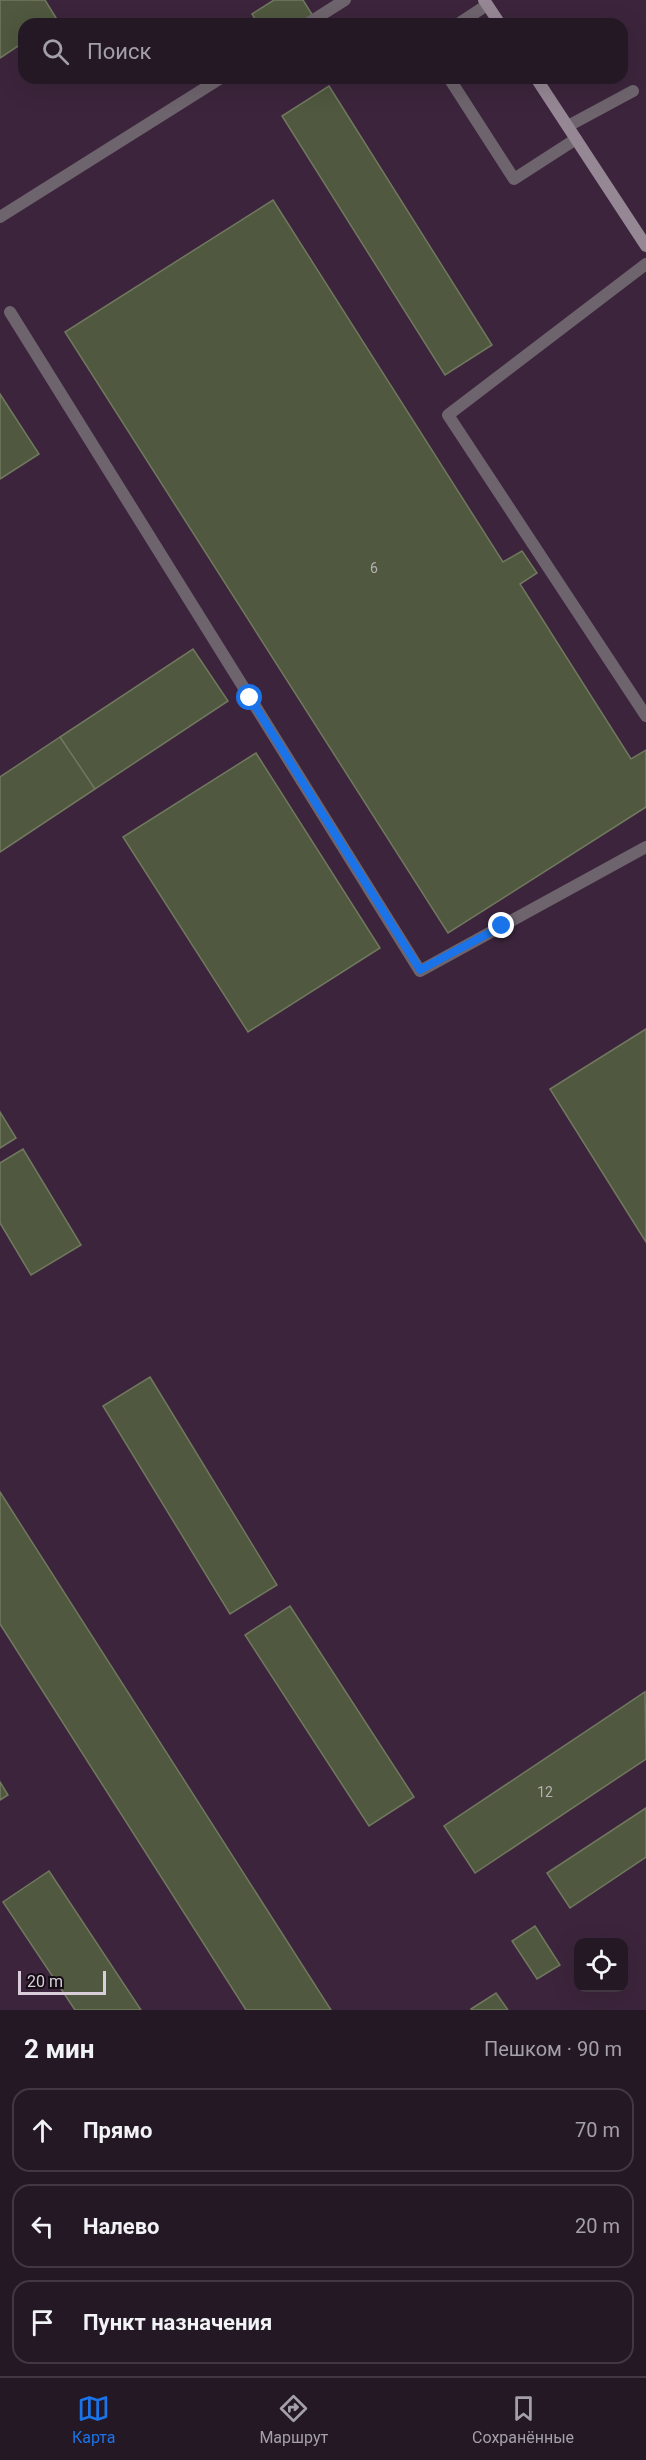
<!DOCTYPE html>
<html lang="ru">
<meta charset="utf-8">
<style>
:root{--surface:#251825;--page:#2d212d;--text:#f1f3f6;--muted:#a3a0a7;--line:#423742;--accent:#1a73e8}
body{margin:0;font-family:Roboto,sans-serif;background:var(--page);color:var(--text)}
.controls{position:absolute;right:18px;bottom:18px;display:grid;overflow:hidden;border-radius:12px;box-shadow:0 6px 24px #0002}
.controls button{width:54px;height:54px;display:grid;place-items:center;padding:0;border:0;border-bottom:2px solid var(--line);background:var(--surface);color:var(--text);font:30px sans-serif}
.scale{position:absolute;left:18px;bottom:15px;width:88px;box-sizing:border-box;padding-left:6px;border:3px solid #d9ced9;border-top:0;font-size:16px;line-height:21px;white-space:nowrap;color:#d9ced9;-webkit-text-stroke:4px #140d14;paint-order:stroke}
.stop{position:absolute;width:18px;height:18px;margin:-14px;border:4px solid #1a73e8;border-radius:50%;background:#fff}
.stop.end{background:#1a73e8;border-color:#fff;box-shadow:0 2px 6px #0008}
.list{margin:0;padding:0;list-style:none}
h2{display:flex;justify-content:space-between;align-items:center;height:78px;margin:0;padding:0 24px;font-size:26px}
h2 small{font-size:20px;font-weight:400;color:var(--muted)}
.list li{display:grid;grid-template-columns:39px 1fr auto;gap:18px;align-items:center;box-sizing:border-box;height:84px;margin:0 12px 12px;padding:0 12px;border:2px solid var(--line);border-radius:18px}
.list b{display:block;font-size:22px;white-space:nowrap}
.list em{font-size:20px;font-style:normal;color:var(--muted)}
.icon{flex:none;width:33px;height:33px;fill:none;stroke:currentColor;stroke-width:2;stroke-linecap:round;stroke-linejoin:round}
.map{position:relative;flex:none;width:646px;height:2010px;overflow:hidden}
.search{position:absolute;background:var(--surface);box-shadow:0 6px 24px #0002;left:18px;right:18px;top:18px;height:66px;display:flex;align-items:center;gap:15px;box-sizing:border-box;padding:0 21px;border-radius:18px;color:var(--muted);font-size:22px}
.sheet{height:366px;background:var(--surface)}
nav{display:flex;justify-content:space-around;align-items:center;box-sizing:border-box;height:84px;border-top:2px solid var(--line);background:var(--surface);font-size:16px;color:var(--muted)}
nav a{display:grid;justify-items:center;gap:3px}
nav .on{color:var(--accent)}
.map>svg:first-child{display:block}
.built{fill:#3c253c;fill-rule:evenodd}
.building{fill:#50583f;stroke:#70785e;stroke-width:1.5}
.lines{fill:none;stroke-linecap:round;stroke-linejoin:round}
.lane{stroke:#6e646d;stroke-width:12}
.secondary{stroke:#968795;stroke-width:12}
.route{stroke:#1a73e8;stroke-width:8}
.labels{text-anchor:middle;stroke-width:4.5;stroke-linejoin:round;paint-order:stroke}
.number-label{font-size:14px;fill:#b7b0b2}
</style>
<div class="map">
<svg width="646" height="2010" viewBox="0 0 646 2010">
<rect width="100%" height="100%" fill="#312031"/>
<!-- built -->
<path class="built" d="M0,0H646V2010H0ZM24,24H622V78H24ZM578,1942H624V1988H578Z"/>
<!-- building -->
<path class="building" d="M0,0H45L58,21L53,24H24V42L0,58Z
M274,0H303L318,24H258L252,14Z
M329,86L492,345L445,375L282,116Z
M273,200L503,562L522,551L537,573L520,584L631,759L646,750V807L448,933L65,332Z
M0,394L39,454L0,479Z
M193,649L228,701L95,789L60,737Z
M60,737L95,789L0,852V777Z
M256,753L380,948L248,1032L123,837Z
M646,1029V1242L550,1089Z
M0,1112L16,1138L0,1148Z
M23,1149L81,1245L31,1275L0,1223V1163Z
M150,1377L277,1585L230,1614L103,1406Z
M0,1492L331,2010H246L0,1624Z
M290,1606L414,1797L369,1826L245,1635Z
M645,1692L646,1759L475,1873L444,1826Z
M0,1782L8,1795L0,1800Z
M646,1808V1857L570,1908L547,1873Z
M49,1871L141,2010H75L3,1902Z
M535,1926L560,1965L537,1979L512,1941Z
M496,1993L508,2010H472L471,2009Z"/>
<g class="lines">
<!-- lane -->
<path class="lane" d="M307,24L345,0
M458,24L487,5
M449,78L514,179L576,139
M568,126L633,91
M0,217L221,78
M646,264L448,415L646,716
M10,312L420,971L646,847"/>
<!-- secondary -->
<path class="secondary" d="M484,0L500,24
M536,78L646,246"/>
</g>
<g class="lines">
<!-- route -->
<path class="route" d="M250,698L420,970L502,926"/>
</g>
<g class="labels">
<!-- number labels -->
<g class="number-label">
<text x="374" y="573">6</text>
<text x="545" y="1797">12</text>
</g>
</g>
</svg>
<div class="controls">
<button><svg class="icon" aria-label="locate" viewBox="0 0 24 24"><circle cx="12" cy="12" r="6"/><path d="M12 2v4M12 18v4M2 12h4M18 12h4"/></svg></button>
</div>
<div class="scale">20 m</div>
<div class="stop" style="left:250px;top:698px"></div>
<div class="stop end" style="left:502px;top:926px"></div>
<div class="search"><svg class="icon" aria-label="search" viewBox="0 0 24 24"><circle cx="10" cy="10" r="6"/><path d="M15 15l6 6"/></svg>Поиск</div>
</div>
<section class="sheet">
<h2>2 мин<small>Пешком · 90 m</small></h2>
<ul class="list">
<li><svg class="icon" aria-label="ahead" viewBox="0 0 24 24"><path d="M12 20V5M6 11l6-6 6 6"/></svg><div><b>Прямо</b></div><em>70 m</em></li>
<li><svg class="icon" aria-label="left" viewBox="0 0 24 24"><path d="M17 20v-9H6M10 6l-5 5 5 5"/></svg><div><b>Налево</b></div><em>20 m</em></li>
<li><svg class="icon" aria-label="arrive" viewBox="0 0 24 24"><path d="M6 21V4h12l-3 4 3 4H6"/></svg><div><b>Пункт назначения</b></div></li>
</ul>
</section>
<nav>
<a class="on"><svg class="icon" aria-label="map" viewBox="0 0 24 24"><path d="M3 6l6-2 6 2 6-2v14l-6 2-6-2-6 2zM9 4v14M15 6v14"/></svg>Карта</a>
<a><svg class="icon" aria-label="directions" viewBox="0 0 24 24"><path d="M12 3l9 9-9 9-9-9zM9 14v-3h6M13 9l2 2-2 2"/></svg>Маршрут</a>
<a><svg class="icon" aria-label="saved" viewBox="0 0 24 24"><path d="M7 4h10v16l-5-4-5 4z"/></svg>Сохранённые</a>
</nav>
